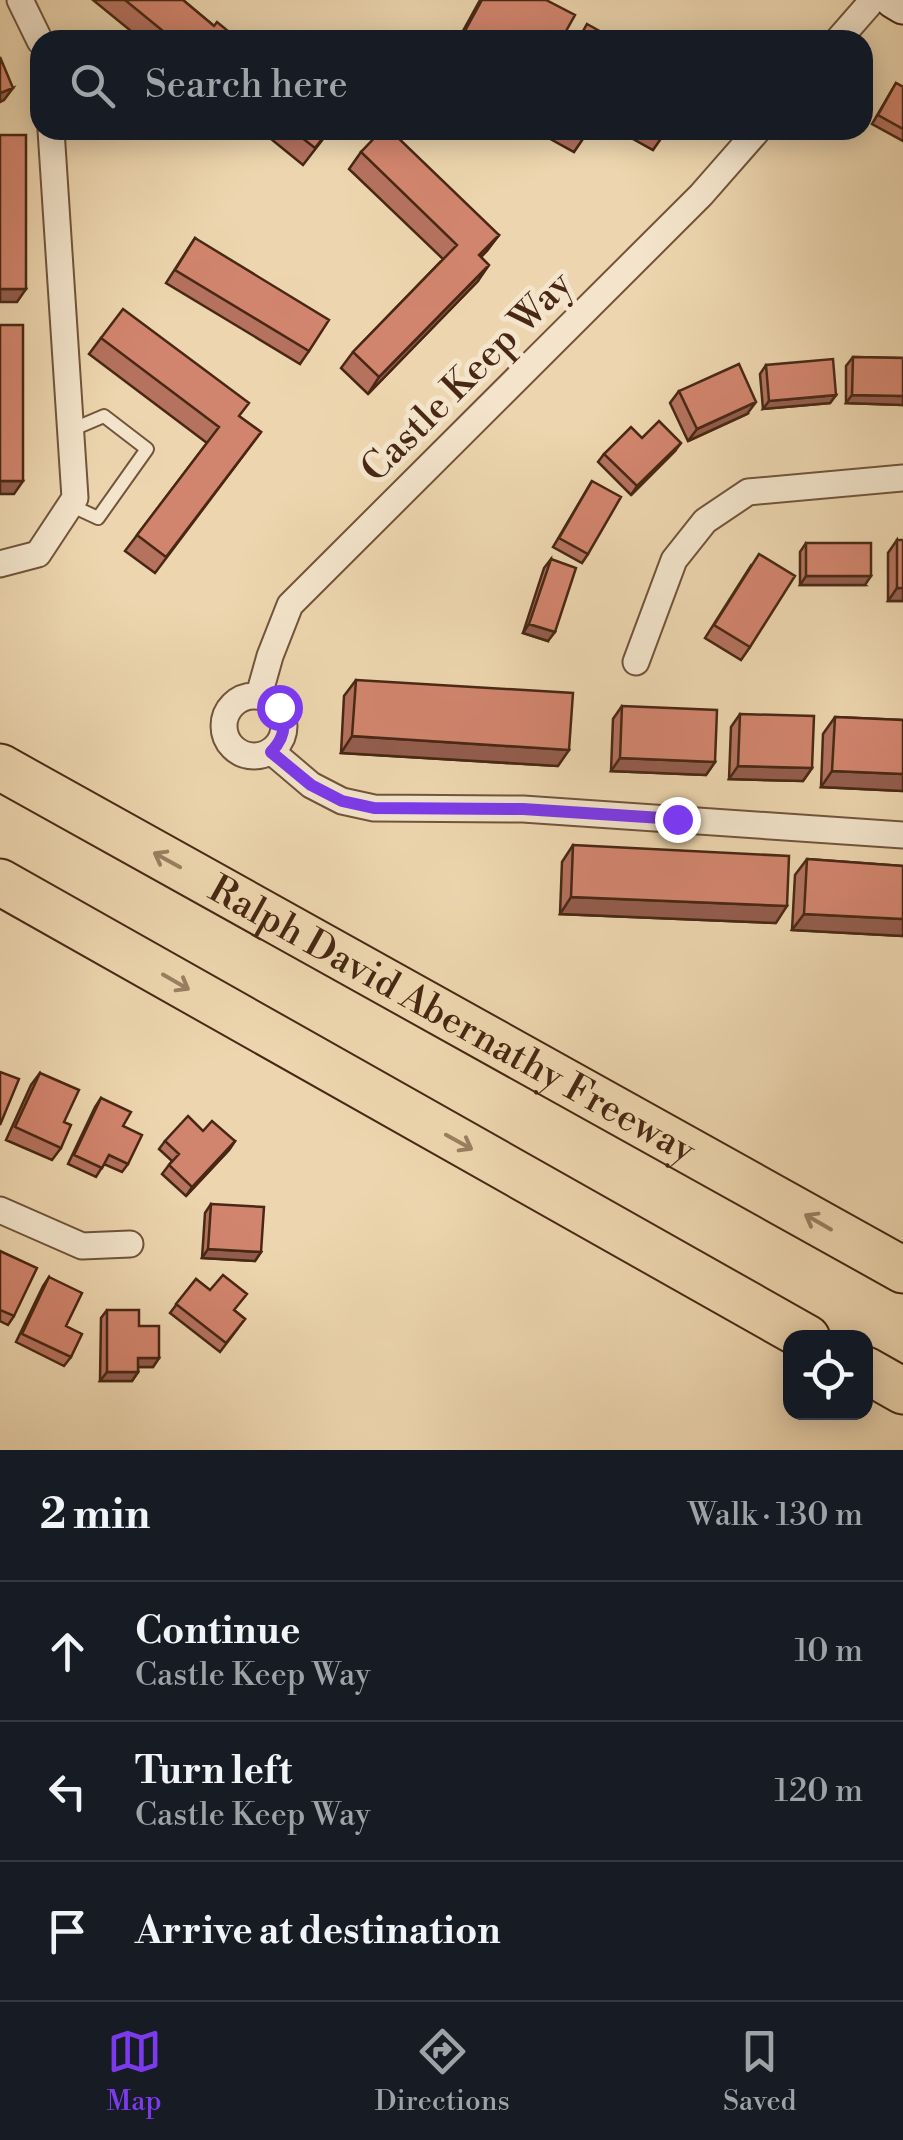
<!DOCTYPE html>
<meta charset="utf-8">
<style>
:root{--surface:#171b24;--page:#20242c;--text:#f1f3f6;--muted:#9ea1a6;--line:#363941;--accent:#7c3aed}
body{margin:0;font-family:"Libre Bodoni",serif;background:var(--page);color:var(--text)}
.controls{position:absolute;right:30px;bottom:30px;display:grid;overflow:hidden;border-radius:20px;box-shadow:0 5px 25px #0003}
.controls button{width:90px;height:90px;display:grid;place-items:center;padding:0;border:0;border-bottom:2px solid var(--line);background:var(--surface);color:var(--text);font:50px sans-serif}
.stop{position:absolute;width:30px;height:30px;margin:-22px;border:8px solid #7c3aed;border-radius:50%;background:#fff}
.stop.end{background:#7c3aed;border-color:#fff;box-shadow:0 2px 10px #0008}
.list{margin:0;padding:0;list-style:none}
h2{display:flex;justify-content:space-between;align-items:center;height:130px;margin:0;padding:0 40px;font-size:42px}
h2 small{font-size:32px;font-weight:400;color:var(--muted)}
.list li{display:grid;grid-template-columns:65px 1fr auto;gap:30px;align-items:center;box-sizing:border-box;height:140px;padding:0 40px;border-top:2px solid var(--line)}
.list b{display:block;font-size:38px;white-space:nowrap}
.list p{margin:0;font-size:32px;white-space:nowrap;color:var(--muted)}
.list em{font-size:32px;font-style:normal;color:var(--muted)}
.icon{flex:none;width:55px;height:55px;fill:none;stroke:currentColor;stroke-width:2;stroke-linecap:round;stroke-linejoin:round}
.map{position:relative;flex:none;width:903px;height:1450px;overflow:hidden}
.search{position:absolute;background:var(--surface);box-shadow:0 5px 25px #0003;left:30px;right:30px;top:30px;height:110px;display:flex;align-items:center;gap:25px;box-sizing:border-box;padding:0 35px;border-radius:30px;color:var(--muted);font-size:38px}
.sheet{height:550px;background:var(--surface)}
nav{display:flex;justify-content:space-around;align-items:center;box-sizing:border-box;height:140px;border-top:2px solid var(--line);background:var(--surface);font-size:28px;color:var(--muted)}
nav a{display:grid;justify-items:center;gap:5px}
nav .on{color:var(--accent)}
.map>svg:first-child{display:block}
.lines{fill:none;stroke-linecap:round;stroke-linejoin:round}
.lane-casing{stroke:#71543b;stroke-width:16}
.street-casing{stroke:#71543b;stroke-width:29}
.secondary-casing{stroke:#482814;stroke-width:39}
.highway-casing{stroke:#482814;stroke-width:49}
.lane{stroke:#f3e4cb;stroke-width:12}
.street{stroke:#f3e4cb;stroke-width:25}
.secondary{stroke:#f3e4cb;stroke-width:35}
.highway{stroke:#edd6af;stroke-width:45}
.wall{fill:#b5725f;stroke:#482814;stroke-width:2.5}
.shaded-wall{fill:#935d4d;stroke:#482814;stroke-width:2.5}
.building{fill:#d2856e;stroke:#482814;stroke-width:2.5}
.oneway{stroke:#9a7f62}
.route{stroke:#7c3aed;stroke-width:12}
.labels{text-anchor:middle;stroke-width:10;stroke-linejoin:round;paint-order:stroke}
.street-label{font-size:38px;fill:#482814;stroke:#f3e4cb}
</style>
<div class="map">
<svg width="903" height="1450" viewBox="0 0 903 1450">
<rect width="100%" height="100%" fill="#edd6af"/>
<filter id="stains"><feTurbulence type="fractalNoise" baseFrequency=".002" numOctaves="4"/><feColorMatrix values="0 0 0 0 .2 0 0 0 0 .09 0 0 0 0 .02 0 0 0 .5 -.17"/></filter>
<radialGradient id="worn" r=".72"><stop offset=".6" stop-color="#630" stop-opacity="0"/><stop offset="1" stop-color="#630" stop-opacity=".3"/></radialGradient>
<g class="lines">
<!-- lane casing -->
<g class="lane-casing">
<path id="lane" d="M70,505L98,518L147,449L104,416L71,430"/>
</g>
<!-- street casing -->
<g class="street-casing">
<path id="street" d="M20,0L40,41
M838,40L873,0
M0,564L38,554L75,498L51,130
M636,662L674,560L705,521L748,492L903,478
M259,695L270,656L290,605L701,195L758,130
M224 726a30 30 0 1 1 60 0a30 30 0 1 1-60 0Z
M271,751L311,785L342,801L374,808L523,809L903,835
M0,1210L82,1246L130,1244"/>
</g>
<!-- secondary casing -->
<g class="secondary-casing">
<path id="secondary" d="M893,0L903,6"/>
</g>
<!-- highway casing -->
<g class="highway-casing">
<g id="highway">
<path id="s1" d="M0,767L903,1270"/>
<path d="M0,882L807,1338"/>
<path d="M866,1370L903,1391"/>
</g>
</g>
<!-- lane -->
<use href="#lane" class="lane"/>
<!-- street -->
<use href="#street" class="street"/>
<!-- secondary -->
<use href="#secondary" class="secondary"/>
<!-- highway -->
<use href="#highway" class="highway"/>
</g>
<!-- wall -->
<path class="wall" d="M93,0H183L214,26L239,40H142Z
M480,0H546L561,40H458Z
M896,83L903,87V141L872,124Z
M260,130H330L303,165Z
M534,130H589L574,152Z
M617,130H667L653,150Z
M361,152L499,235L481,257L478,281L368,394L341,368L353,352L443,259L349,169Z
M195,238L309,351L300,364L166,283Z
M101,338L240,417L261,432L155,573L125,551L207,443L89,354Z
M853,357L903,358V405L846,403V366Z
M766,365L836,395L830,403L763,409L760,374Z
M679,391L747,414L688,441L670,403Z
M642,438L675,451L631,495L598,462L604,454Z
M592,481L588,554L582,563L553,547Z
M897,540L903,601H888V553Z
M806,543L865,585H800V552Z
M551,559L548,641L523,633L544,568Z
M750,567V647L741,660L705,638Z
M356,680L558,766L341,753L344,696Z
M622,706L715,762L706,775L611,771L613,719Z
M740,714L812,768L803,781L729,779L731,727Z
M835,717L903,720V791L821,787L823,734Z
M573,845L776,923L560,914L562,862Z
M807,859L903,866V936L792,930L795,875Z
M40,1073L64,1122L61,1148L52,1160L6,1140L31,1085Z
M101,1098L123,1126L128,1164L122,1172L104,1164L96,1177L68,1164L95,1107Z
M203,1131L235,1141L229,1150L186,1196L162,1174L172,1161L159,1149L165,1141Z
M211,1204L261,1252L255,1261L202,1258L205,1213Z
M0,1251L14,1316L8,1325L0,1321Z
M49,1277L66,1326L71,1357L64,1366L16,1342L43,1286Z
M196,1279L245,1319L220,1352L170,1313Z
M107,1310L139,1326L159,1358L153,1367H138V1372L132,1381H100L101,1318Z"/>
<!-- shaded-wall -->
<path class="shaded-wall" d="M13,88L4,100L0,102V93Z
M499,235L487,251L467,271L479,255Z
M489,265L478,281L368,394L379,377Z
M0,289H26L17,302H0Z
M836,395L830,403L763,409L769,401Z
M852,395L903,396V405L846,403Z
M756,402L747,414L688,441L697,429Z
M681,443L675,451L631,495L637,486Z
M0,481H23L14,494H0Z
M806,576H871L865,585H800Z
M897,588H903V601H888Z
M529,624L555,632L548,641L523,633Z
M352,736L569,750L558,766L341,753Z
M620,758L715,762L706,775L611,771Z
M738,766L812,768L803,781L729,779Z
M832,771L903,774V791L821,787Z
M571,897L787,906L776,923L560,914Z
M804,914L903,919V936L792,930Z
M235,1141L229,1150L186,1196L192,1187Z
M208,1249L261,1252L255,1261L202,1258Z
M138,1358H159L153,1367H132Z
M107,1372H138L132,1381H100Z"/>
<!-- building -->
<path class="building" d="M125,0H183L214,26L217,22L239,40H174Z
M482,0H546L575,15L561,40H460Z
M587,24L616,40H578Z
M0,57L13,88L0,93Z
M896,83L903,87V129L878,115Z
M292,130H329L315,148Z
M382,130H390L499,235L479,255L489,265L379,377L353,352L457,245L361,152Z
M575,130H589L586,136Z
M0,135H26V289H0Z
M195,238L329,320L309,351L175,270Z
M123,309L249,403L239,416L261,432L166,557L137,535L219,427L101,338Z
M0,325H23V481H0Z
M853,357L903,358V396L852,395Z
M833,359L836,395L769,401L766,365Z
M739,364L756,402L697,429L679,391Z
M659,421L681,443L637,486L604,454L631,427L642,438Z
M592,481L621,497L588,554L559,538Z
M897,540H903V588H897Z
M806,543H871V576H806Z
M759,554L795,576L750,647L714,625Z
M551,559L576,568L555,632L529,624Z
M356,680L573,693L569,750L352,736Z
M622,706L717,710L715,762L620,758Z
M740,714L814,716L812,768L738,766Z
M835,717L903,720V774L832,771Z
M573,845L789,856L787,906L571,897Z
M807,859L903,866V919L804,914Z
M0,1072L19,1079L0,1125Z
M40,1073L79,1090L64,1122L71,1125L61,1148L15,1127Z
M101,1098L131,1112L123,1126L142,1135L128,1164L109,1155L102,1168L74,1155Z
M188,1116L203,1131L212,1121L235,1141L192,1187L169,1165L179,1154L165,1141Z
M211,1204L264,1207L261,1252L208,1249Z
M0,1251L37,1268L14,1316L0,1310Z
M223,1275L247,1294L234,1310L245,1319L226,1343L176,1304L196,1279L210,1290Z
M49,1277L82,1293L66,1326L82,1334L71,1357L22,1334Z
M107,1310H139V1326H159V1358H138V1372H107Z"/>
<!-- one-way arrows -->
<defs><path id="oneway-shaft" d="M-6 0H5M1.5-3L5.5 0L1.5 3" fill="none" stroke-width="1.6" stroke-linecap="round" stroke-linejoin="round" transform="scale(2.5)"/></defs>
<g class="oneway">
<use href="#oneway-shaft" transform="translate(167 860) rotate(-151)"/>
<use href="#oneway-shaft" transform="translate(176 982) rotate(30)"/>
<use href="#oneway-shaft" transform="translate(459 1142) rotate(29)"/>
<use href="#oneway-shaft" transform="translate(818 1222) rotate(-150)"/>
</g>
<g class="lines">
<!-- route -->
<path class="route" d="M279,707C287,724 285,738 271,752L311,785L342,801L374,808L523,809L677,819"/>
</g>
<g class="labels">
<!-- street labels -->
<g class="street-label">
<text transform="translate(466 376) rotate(-45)" y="13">Castle Keep Way</text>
<text dy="13" stroke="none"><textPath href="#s1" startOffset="518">Ralph David Abernathy Freeway</textPath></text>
</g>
</g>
<rect width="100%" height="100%" filter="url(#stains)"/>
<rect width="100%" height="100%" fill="url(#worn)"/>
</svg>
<div class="controls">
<button><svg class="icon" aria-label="locate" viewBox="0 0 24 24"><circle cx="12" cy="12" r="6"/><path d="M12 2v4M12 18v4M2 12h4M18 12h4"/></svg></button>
</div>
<div class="stop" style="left:279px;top:707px"></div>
<div class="stop end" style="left:677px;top:819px"></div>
<div class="search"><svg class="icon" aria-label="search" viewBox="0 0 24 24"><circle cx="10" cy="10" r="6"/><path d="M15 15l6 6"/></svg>Search here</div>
</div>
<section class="sheet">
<h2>2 min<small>Walk · 130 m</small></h2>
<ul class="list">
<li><svg class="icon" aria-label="ahead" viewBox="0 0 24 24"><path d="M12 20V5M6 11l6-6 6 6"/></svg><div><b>Continue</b><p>Castle Keep Way</p></div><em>10 m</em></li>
<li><svg class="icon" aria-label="left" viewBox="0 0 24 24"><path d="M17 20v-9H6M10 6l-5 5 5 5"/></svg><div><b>Turn left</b><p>Castle Keep Way</p></div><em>120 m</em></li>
<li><svg class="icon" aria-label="arrive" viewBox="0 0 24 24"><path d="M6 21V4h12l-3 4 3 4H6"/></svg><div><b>Arrive at destination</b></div></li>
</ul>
</section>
<nav>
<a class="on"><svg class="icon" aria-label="map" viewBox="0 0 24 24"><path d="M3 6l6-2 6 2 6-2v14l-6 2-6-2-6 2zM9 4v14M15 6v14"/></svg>Map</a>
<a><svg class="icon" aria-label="directions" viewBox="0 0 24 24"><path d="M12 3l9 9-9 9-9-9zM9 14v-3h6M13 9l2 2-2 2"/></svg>Directions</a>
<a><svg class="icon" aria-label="saved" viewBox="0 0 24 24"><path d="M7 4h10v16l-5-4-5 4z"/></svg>Saved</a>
</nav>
